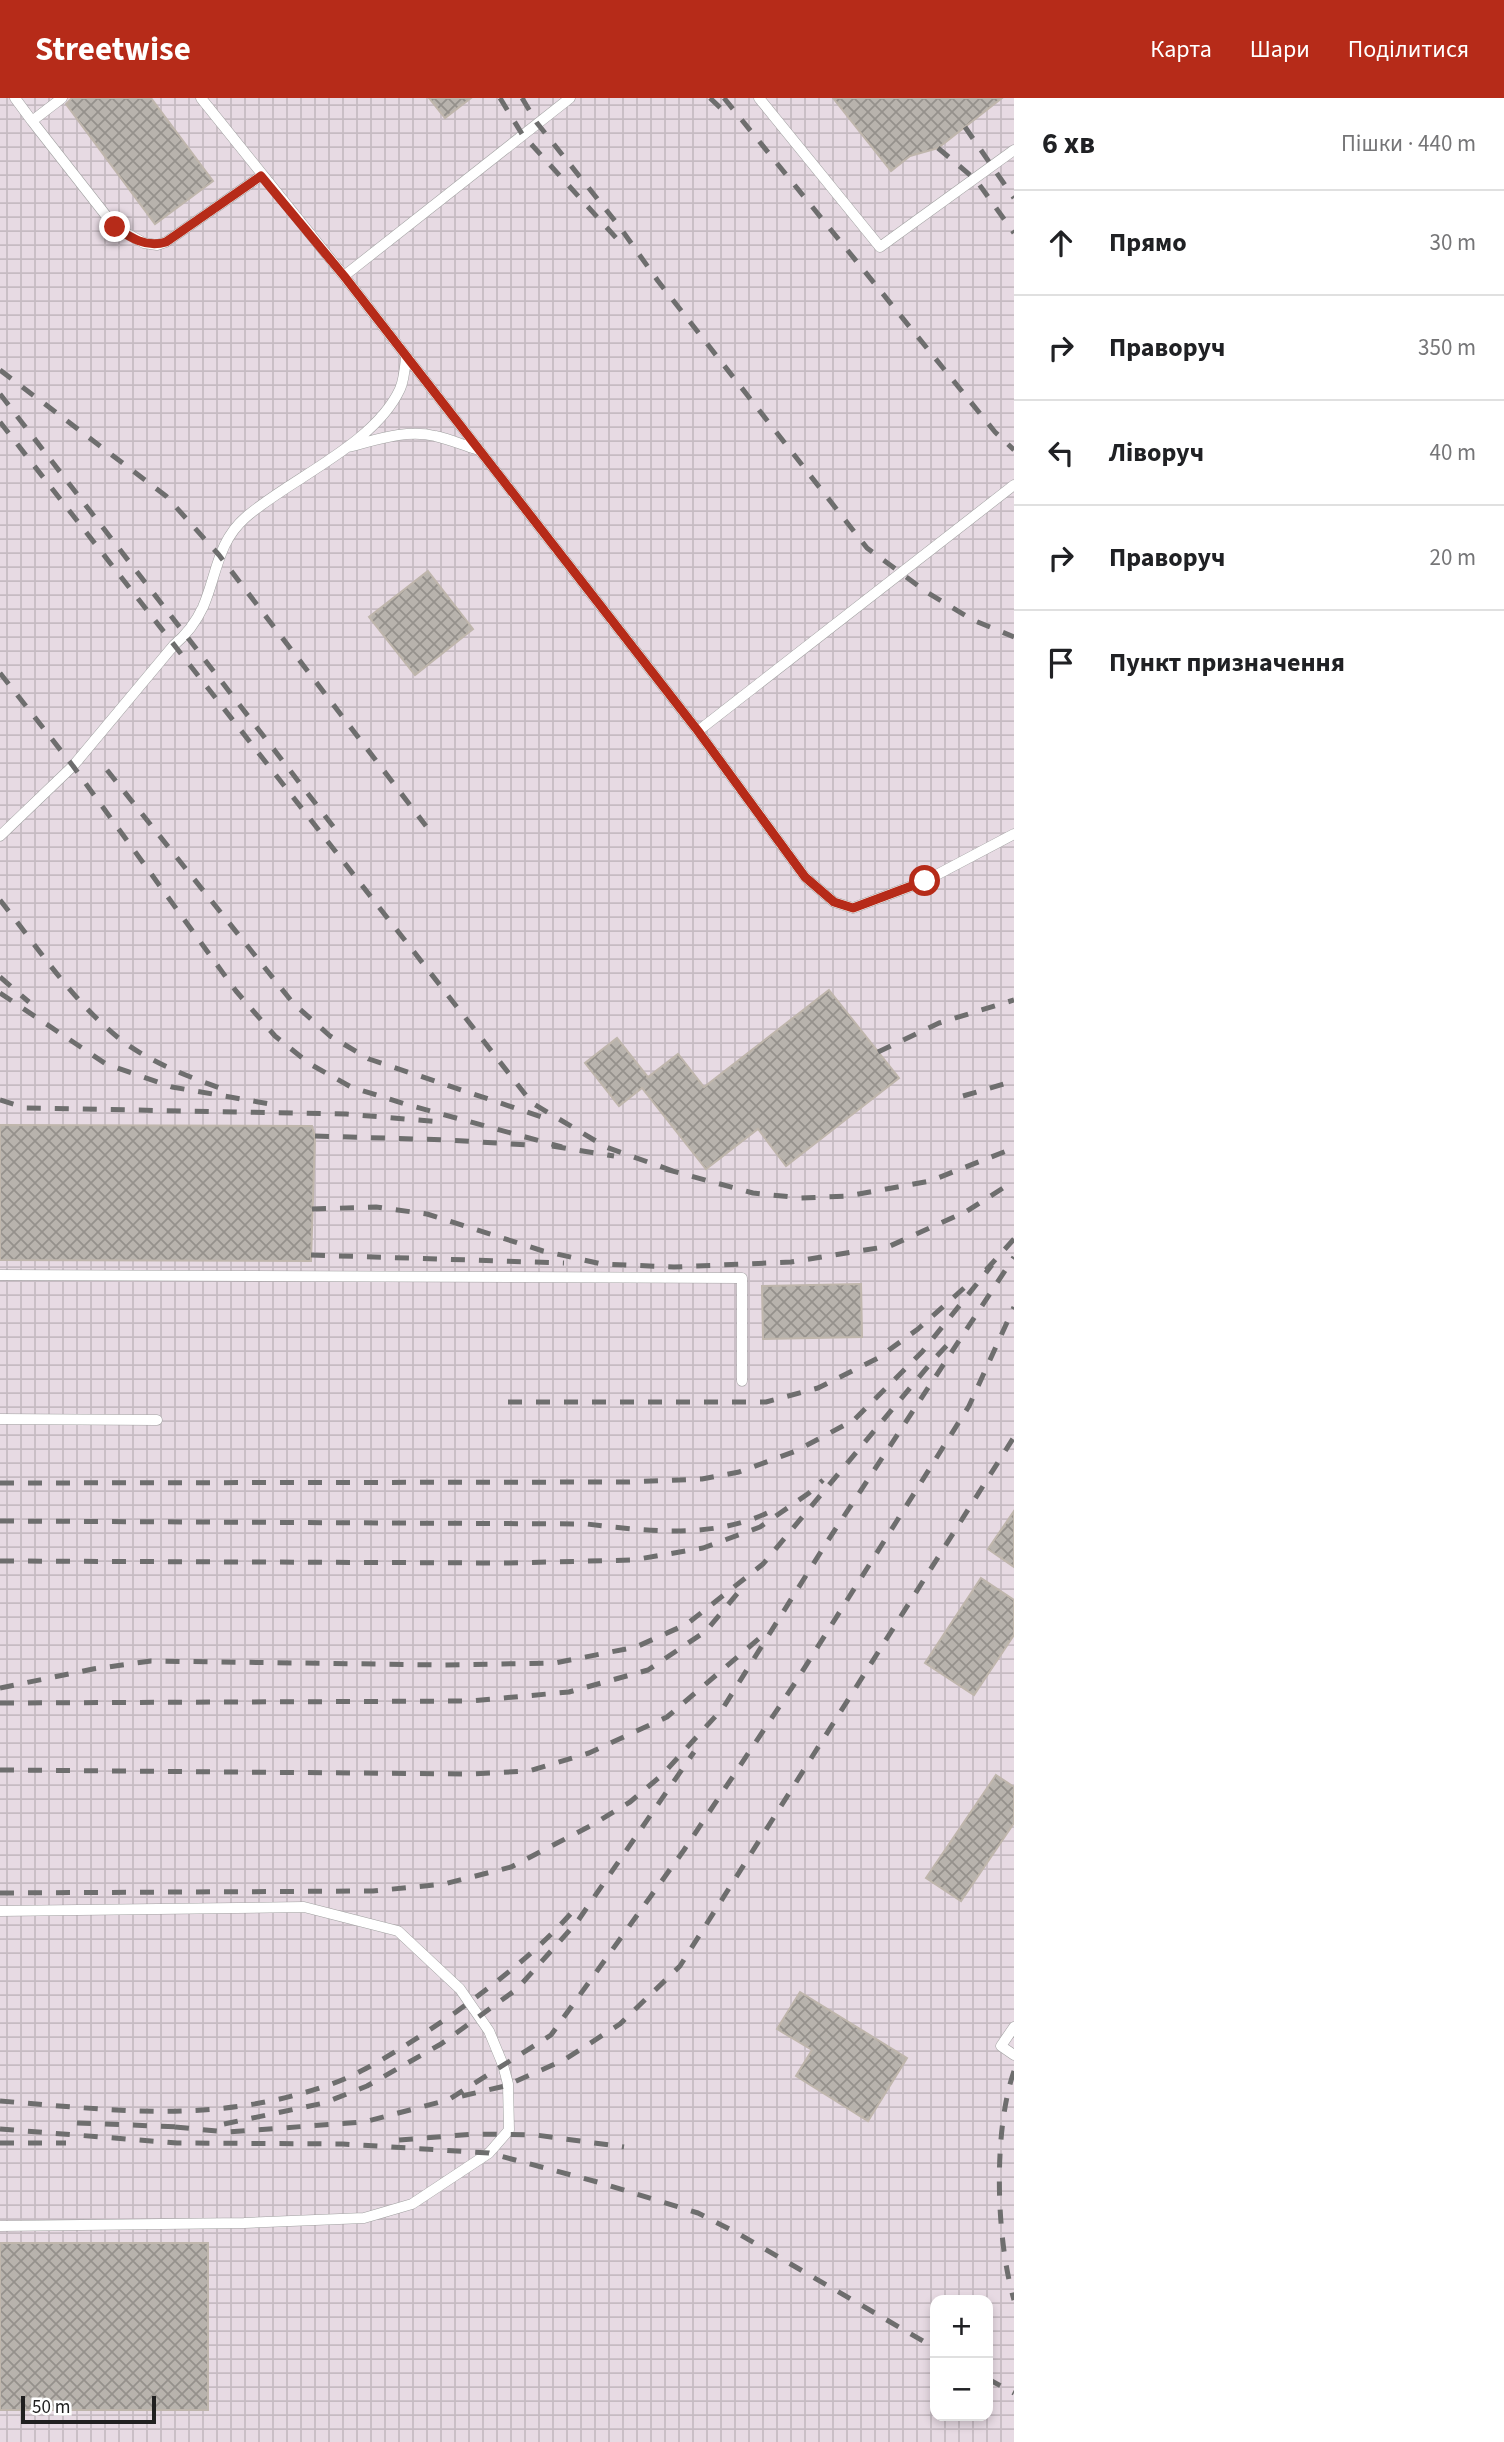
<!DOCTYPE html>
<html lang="uk">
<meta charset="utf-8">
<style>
:root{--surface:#fff;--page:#f6f6f6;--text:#202124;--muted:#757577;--line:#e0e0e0;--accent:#b62b19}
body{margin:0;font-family:"Source Sans 3",sans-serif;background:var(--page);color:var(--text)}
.controls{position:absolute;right:21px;bottom:21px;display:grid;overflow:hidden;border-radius:14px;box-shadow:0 4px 10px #0003}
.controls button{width:63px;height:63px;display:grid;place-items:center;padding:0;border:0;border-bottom:2px solid var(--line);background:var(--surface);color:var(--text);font:35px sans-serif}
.scale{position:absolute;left:21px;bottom:18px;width:135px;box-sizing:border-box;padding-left:7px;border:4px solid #202020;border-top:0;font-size:19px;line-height:24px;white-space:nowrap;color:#202020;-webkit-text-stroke:5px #fff;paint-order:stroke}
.stop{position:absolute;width:21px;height:21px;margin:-16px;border:5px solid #b62b19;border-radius:50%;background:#fff}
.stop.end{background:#b62b19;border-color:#fff;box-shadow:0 2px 7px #0008}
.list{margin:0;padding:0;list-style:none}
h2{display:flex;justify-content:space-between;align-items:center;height:91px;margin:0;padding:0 28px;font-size:30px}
h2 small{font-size:23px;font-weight:400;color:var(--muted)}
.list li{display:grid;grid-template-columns:46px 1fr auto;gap:21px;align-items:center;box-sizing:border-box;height:105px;padding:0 28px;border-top:2px solid var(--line)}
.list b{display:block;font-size:26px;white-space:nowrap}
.list em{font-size:23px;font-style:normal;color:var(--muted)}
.icon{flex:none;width:38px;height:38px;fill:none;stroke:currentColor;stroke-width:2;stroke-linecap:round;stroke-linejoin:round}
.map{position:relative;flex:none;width:1014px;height:2344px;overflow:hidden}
header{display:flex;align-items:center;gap:42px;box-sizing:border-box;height:98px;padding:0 35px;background:var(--accent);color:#fff}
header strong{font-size:33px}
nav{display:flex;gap:38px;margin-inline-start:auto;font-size:24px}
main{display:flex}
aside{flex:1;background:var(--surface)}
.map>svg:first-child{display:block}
.industrial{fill:url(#industrial-grid);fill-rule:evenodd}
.building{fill:url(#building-cross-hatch);stroke:#bfb6ac;stroke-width:2}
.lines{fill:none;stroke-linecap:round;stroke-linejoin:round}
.lane-casing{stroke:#a1a1a1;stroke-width:11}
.lane{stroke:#fff;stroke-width:10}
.rail{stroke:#6e6e6e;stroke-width:5;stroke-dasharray:14 14;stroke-linecap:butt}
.route{stroke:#b62b19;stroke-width:9}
</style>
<header>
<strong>Streetwise</strong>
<nav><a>Карта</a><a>Шари</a><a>Поділитися</a></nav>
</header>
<main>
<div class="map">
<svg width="1014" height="2344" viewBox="0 0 1014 2344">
<defs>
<pattern id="industrial-grid" width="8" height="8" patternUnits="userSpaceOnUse" patternTransform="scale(1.75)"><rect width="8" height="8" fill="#e7dae3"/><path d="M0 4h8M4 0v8" fill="none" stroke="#c6bbc2"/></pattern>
<pattern id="building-cross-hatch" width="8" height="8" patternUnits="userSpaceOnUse" patternTransform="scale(1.75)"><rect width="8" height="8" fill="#b8b3ad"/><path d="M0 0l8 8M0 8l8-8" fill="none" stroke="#95918c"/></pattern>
</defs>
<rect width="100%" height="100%" fill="#efede7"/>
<!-- industrial -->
<path class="industrial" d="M0,0H1014V2344H0ZM935,2202H988V2318H935Z"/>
<!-- building -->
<path class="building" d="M72,0H151L213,83L155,126L66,6Z
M429,0H471L445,20Z
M833,0H1002L938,50L910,58L891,73Z
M428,473L473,531L415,577L369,519Z
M829,892L899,980L786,1068L758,1031L706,1071L642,990L619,1008L585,965L617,940L648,979L678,956L704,989Z
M0,1027L312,1028L315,1038L311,1163L0,1162Z
M861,1186L862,1239L763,1241L762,1188Z
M1014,1413V1469L988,1451Z
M981,1480L1014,1502V1537L974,1597L925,1565Z
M996,1677L1014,1689V1725L961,1803L926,1780Z
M800,1894L907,1960L868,2023L796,1978L812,1952L777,1931Z
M0,2145H208V2312H0Z"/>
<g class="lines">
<!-- lane casing -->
<g class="lane-casing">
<path id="lane" d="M15,0L32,23L62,0
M201,0L344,178L698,633L805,779L834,804L853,810L925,783L1014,736
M759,0L880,149L1014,52
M32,23L115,129L144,145L157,147L166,144L261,78
M344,178L570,0
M348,349C376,342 406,331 435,338C449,341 463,347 476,351
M698,633L1014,387
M0,738L73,668L174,547C186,537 196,524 203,509C217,477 217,444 246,419C291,380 374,347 400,291C404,282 405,270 406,260
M0,1177L742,1180V1283
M0,1321L157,1322
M0,1813L304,1809L398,1833L460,1891L489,1933L503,1967L508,1986L509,2032L489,2055L412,2106L364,2120L244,2125L0,2128
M1014,1929L1001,1948L1014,1957"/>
</g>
<!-- lane -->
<use href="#lane" class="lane"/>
<!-- rail -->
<path class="rail" d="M500,0L522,36L619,143
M522,0L537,25L619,128L658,183L867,450L928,495L973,522L1014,539
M710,0L729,18
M724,0L995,334L1014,352
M965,29L1014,100
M938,50L976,82L1014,135
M0,272L166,398L219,457L426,728
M0,296L339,736
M0,324L532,1005L606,1049L673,1073
M0,575L73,668L236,893L275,938L310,966L351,989L405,1006L562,1049
M107,672L293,905L330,938L369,961L545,1020
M0,802C39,851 75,907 125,945C155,966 189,979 223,991
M0,879L29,904
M0,895L106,966L172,989L276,1007
M878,954L939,925L1014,902
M963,998L1014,983
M0,1002L26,1010L346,1016L441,1024
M315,1038L448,1042L527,1047
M552,1048L614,1058
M665,1071L753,1095L801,1100L848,1098L930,1083L1014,1050
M312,1111L376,1109L427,1116L543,1153L602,1166L674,1169L791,1164L890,1148L967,1113L1014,1083
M311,1157L564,1165
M986,1172L1014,1141
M508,1304H766L818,1290L878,1260L918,1231L964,1190
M0,1385L628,1384L702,1381L739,1374L796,1353L854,1322L922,1254L992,1167
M0,1423L587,1426C646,1433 712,1441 767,1415
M0,1463L506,1465L633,1462L703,1450L760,1429L809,1395L823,1382
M0,1590L93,1571L151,1563L444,1567L555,1565L636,1549L687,1526L763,1466L935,1260L952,1242
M0,1605L470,1603L569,1594L648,1572L706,1533L742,1490
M0,1672L470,1676L529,1673L589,1655L667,1619L762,1538
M0,1795L373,1793L444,1786L511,1769L592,1727L630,1704L662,1677L723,1610L827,1444L1014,1159
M1014,1973C993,2034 996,2140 1014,2202
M462,1998L505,1988L564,1962L620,1926L680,1868L1014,1339
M0,2003C103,2011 194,2024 296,1997C318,1991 341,1984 361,1973C394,1956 425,1935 456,1914C500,1882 544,1848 579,1806
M77,2025L183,2029
M224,2026L324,2005L367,1988L441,1946L517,1891L577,1824L694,1654
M175,2029L227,2034L364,2024L448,2002L551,1937L684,1752L795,1585L969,1308L1014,1209
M0,2031L177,2045L343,2046L489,2055L601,2085L698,2115L739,2136L935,2250
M399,2042L474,2036L536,2037L624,2049
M0,2045H66
M988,2281L1014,2295"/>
</g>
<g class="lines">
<!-- route -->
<path class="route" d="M115,129C131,140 146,150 166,144L261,78L344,178L698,633L805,779L834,804L853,810L925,783"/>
</g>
</svg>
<div class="controls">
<button>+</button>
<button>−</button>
</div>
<div class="scale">50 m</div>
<div class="stop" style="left:925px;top:783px"></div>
<div class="stop end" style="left:115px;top:129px"></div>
</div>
<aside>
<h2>6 хв<small>Пішки · 440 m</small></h2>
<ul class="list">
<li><svg class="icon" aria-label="ahead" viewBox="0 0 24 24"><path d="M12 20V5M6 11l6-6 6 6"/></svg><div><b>Прямо</b></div><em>30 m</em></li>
<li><svg class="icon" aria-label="right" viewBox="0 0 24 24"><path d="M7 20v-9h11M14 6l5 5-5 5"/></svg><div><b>Праворуч</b></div><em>350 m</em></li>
<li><svg class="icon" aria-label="left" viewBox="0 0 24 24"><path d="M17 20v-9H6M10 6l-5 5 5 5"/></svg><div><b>Ліворуч</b></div><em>40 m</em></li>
<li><svg class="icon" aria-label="right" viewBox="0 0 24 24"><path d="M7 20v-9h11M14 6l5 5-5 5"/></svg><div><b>Праворуч</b></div><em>20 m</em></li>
<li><svg class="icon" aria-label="arrive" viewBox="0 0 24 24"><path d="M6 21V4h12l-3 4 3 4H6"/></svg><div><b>Пункт призначення</b></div></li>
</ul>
</aside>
</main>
